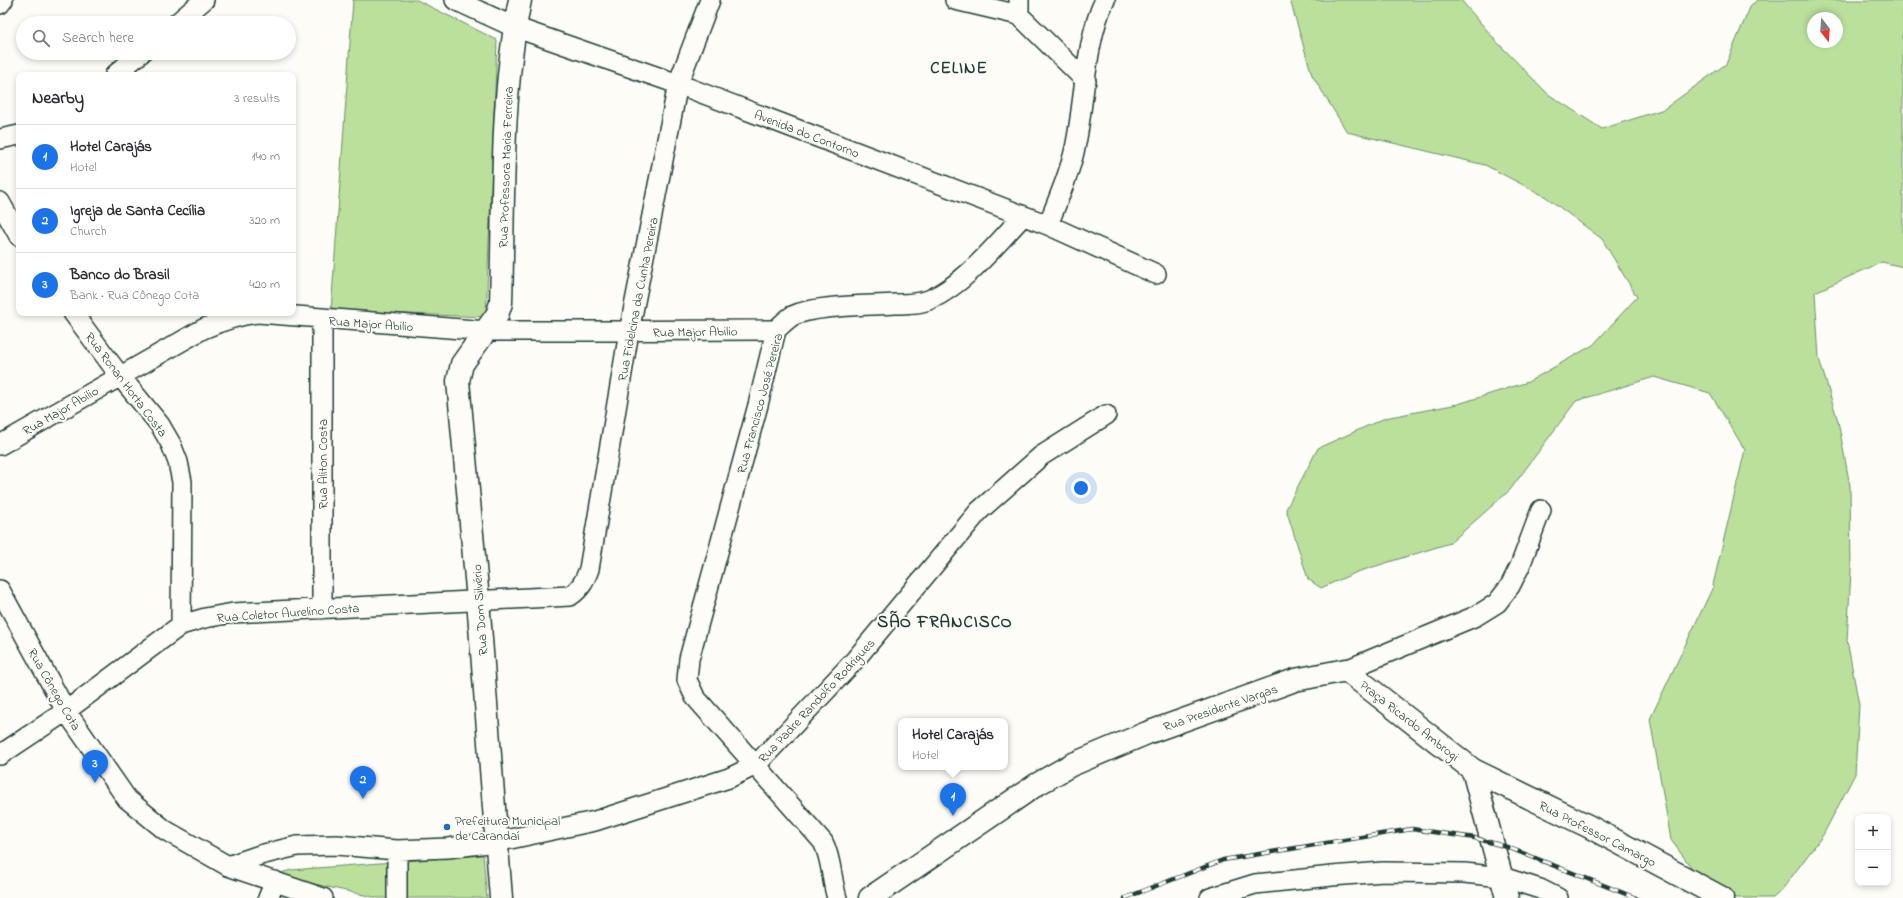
<!DOCTYPE html>
<meta charset="utf-8">
<style>
:root{--surface:#fff;--page:#f2f2f3;--text:#2b2b33;--muted:#7c7c81;--line:#e1e1e2;--accent:#1a73e8}
body{margin:0;font-family:"Indie Flower",sans-serif;background:var(--page);color:var(--text)}
.controls{position:absolute;right:12px;bottom:12px;display:grid;overflow:hidden;border-radius:8px;box-shadow:0 2px 6px #0003}
.controls button{width:36px;height:36px;display:grid;place-items:center;padding:0;border:0;border-bottom:1px solid var(--line);background:var(--surface);color:var(--text);font:20px sans-serif}
.compass{position:absolute;left:1807px;top:12px;width:36px;height:36px;border-radius:50%;background:var(--surface);box-shadow:0 2px 6px #0003;rotate:163deg}
.you{position:absolute;left:1081px;top:488px;width:14px;height:14px;margin:-10px;border:3px solid #fff;border-radius:50%;background:#1a73e8;box-shadow:0 0 0 6px #1a73e833}
.badge{display:grid;place-items:center;width:26px;height:26px;border-radius:50%;background:var(--accent);color:#fff;font-size:13px;font-weight:700}
.pin{position:absolute;translate:-50% -33px;filter:drop-shadow(0 1px 2px #0008)}
.pin::after{content:'';position:absolute;top:21px;width:14px;height:12px;background:inherit;clip-path:polygon(0 0,100% 0,50% 100%)}
.popup{position:absolute;left:898px;top:718px;width:110px;height:52px;box-sizing:border-box;display:grid;place-content:center;border-radius:8px;background:var(--surface);filter:drop-shadow(0 1px 3px #0005);font-size:13px;white-space:nowrap;color:var(--muted)}
.popup b{font-size:15px;color:var(--text)}
.popup::after{content:'';position:absolute;left:50%;top:100%;margin-left:-8px;border:8px solid transparent;border-top-color:var(--surface)}
.list{margin:0;padding:0;list-style:none}
h2{display:flex;justify-content:space-between;align-items:center;height:52px;margin:0;padding:0 16px;font-size:17px}
h2 small{font-size:13px;font-weight:400;color:var(--muted)}
.list li{display:grid;grid-template-columns:26px 1fr auto;gap:12px;align-items:center;box-sizing:border-box;height:64px;padding:0 16px;border-top:1px solid var(--line)}
.list b{display:block;font-size:15px;white-space:nowrap}
.list p{margin:0;font-size:13px;white-space:nowrap;color:var(--muted)}
.list em{font-size:13px;font-style:normal;color:var(--muted)}
.icon{flex:none;width:22px;height:22px;fill:none;stroke:currentColor;stroke-width:2;stroke-linecap:round;stroke-linejoin:round}
.map{position:relative;flex:none;width:1903px;height:898px;overflow:hidden}
.search{position:absolute;background:var(--surface);box-shadow:0 2px 6px #0003;left:16px;top:16px;width:280px;height:44px;display:flex;align-items:center;gap:10px;box-sizing:border-box;padding:0 14px;border-radius:22px;color:var(--muted);font-size:15px}
.panel{position:absolute;background:var(--surface);box-shadow:0 2px 6px #0003;left:16px;top:72px;width:280px;height:244px;border-radius:8px}
.map>svg:first-child{display:block}
.green{fill:#bae09c;stroke:#6c8e68;fill-rule:evenodd}
.lines{fill:none;stroke-linecap:round;stroke-linejoin:round}
.minor-casing{stroke:#1f3d34;stroke-width:22}
.tertiary-casing{stroke:#1f3d34;stroke-width:25}
.secondary-casing{stroke:#1f3d34;stroke-width:25}
.minor{stroke:#fdfcf7;stroke-width:19}
.tertiary{stroke:#fdfcf7;stroke-width:22}
.secondary{stroke:#fdfcf7;stroke-width:22}
.rail-casing{stroke:#1f3d34;stroke-width:4.5}
.rail{stroke:#fdfcf7;stroke-width:3;stroke-dasharray:9;stroke-linecap:butt}
.poi-dot{fill:#1f6fb2;stroke:#fdfcf7;stroke-width:1.5}
.labels{text-anchor:middle;stroke-width:4;stroke-linejoin:round;paint-order:stroke}
.street-label{font-size:13px;fill:#1f3d34;stroke:#fdfcf7}
.poi-label{font-size:13px;fill:#1f3d34;stroke:#fdfcf7;text-anchor:start}
.district-label{font-size:17px;font-weight:bold;letter-spacing:1px;fill:#1f3d34;stroke:#fdfcf7}
</style>
<div class="map">
<svg width="1903" height="898" viewBox="0 0 1903 898">
<rect width="100%" height="100%" fill="#fdfcf7"/>
<filter id="ink" filterUnits="userSpaceOnUse"><feTurbulence type="fractalNoise" baseFrequency=".025" numOctaves="2"/><feDisplacementMap in="SourceGraphic" scale="8" xChannelSelector="R" yChannelSelector="G"/><feConvolveMatrix kernelMatrix="1 2 1 2 8 2 1 2 1" color-interpolation-filters="sRGB"/></filter>
<g filter="url(#ink)">
<!-- green -->
<path class="green" d="M353,0H417L497,40L486,317L331,311Z
M1290,0H1461L1497,42L1548,94L1602,129L1664,109L1726,64L1751,5L1758,0H1903V267L1882,262L1815,292L1819,359L1838,421L1850,486L1851,571L1847,640L1859,705L1855,774L1823,835L1781,891L1773,898H1732L1702,882L1671,840L1650,719L1712,589L1745,450L1710,393L1654,377L1576,401L1510,490L1450,543L1357,572L1321,588L1308,579L1286,509L1318,448L1385,418L1458,404L1528,382L1593,345L1637,297L1602,239L1546,197L1485,165L1347,132L1312,75ZM1813,18H1837V42H1813Z
M483,855L487,898H378L273,875L291,870Z"/>
<g class="lines">
<!-- minor casing -->
<g class="minor-casing">
<path id="minor" d="M455,0L514,27L678,84L1048,225L1156,274
M955,0L1019,15
M1019,0V15L1086,81
M0,4L3,0
M177,23L204,0
M115,75L141,53
M0,139L19,135
M0,202L19,236
M1048,225C1059,197 1072,168 1077,138C1084,99 1087,34 1105,0
M73,313L120,376L160,425L171,444L178,462L182,482L181,625
M0,445L203,329C221,321 238,315 258,313L487,331L776,330
M0,590L66,711L127,799L165,830L228,866L323,898
M322,609V319
M1346,670L1476,616L1497,603L1510,586L1520,566L1541,510
M0,755L66,711L181,625L205,618L233,613L570,596C581,589 585,580 589,569L629,332L678,84L710,0
M228,866L260,855L297,846L337,845L397,850L448,848L496,842L595,821L729,778L756,765L854,661L979,511L1041,456L1106,415
M268,898L275,881
M397,898V850
M837,898C831,879 832,859 823,842L695,697L687,680L689,659L758,405L776,330C781,325 786,320 792,316C815,305 868,306 895,304C906,304 920,304 931,299C965,284 997,243 1023,216
M1210,898L1255,884L1332,876L1383,872L1464,873L1502,877L1540,889L1558,898"/>
</g>
<!-- tertiary casing -->
<g class="tertiary-casing">
<path id="tertiary" d="M1473,770L1507,898
M501,898L478,600L458,381L462,364L497,315L501,303C504,203 500,99 520,0"/>
</g>
<!-- secondary casing -->
<g class="secondary-casing">
<path id="secondary" d="M870,898L1036,785L1071,765L1147,733L1295,680L1346,670L1473,770L1588,826L1722,898"/>
</g>
<!-- minor -->
<use href="#minor" class="minor"/>
<!-- tertiary -->
<use href="#tertiary" class="tertiary"/>
<!-- secondary -->
<use href="#secondary" class="secondary"/>
<!-- rail casing -->
<g class="rail-casing">
<path id="rail" d="M1125,898L1223,860L1412,829L1475,838L1507,847L1636,898"/>
</g>
<!-- rail -->
<use href="#rail" class="rail"/>
</g>
</g>
<!-- markers -->
<circle class="poi-dot" cx="447" cy="827" r="4"/>
<g class="labels">
<!-- street labels -->
<g class="street-label">
<text transform="translate(807 133) rotate(21)" y="5">Avenida do Contorno</text>
<text transform="translate(505 167) rotate(-88)" y="5">Rua Professora Maria Ferreira</text>
<text transform="translate(637 299) rotate(-79)" y="5">Rua Fidelcina da Cunha Pereira</text>
<text transform="translate(371 323) rotate(4)" y="5">Rua Major Abilio</text>
<text transform="translate(695 331) rotate(-1)" y="5">Rua Major Abilio</text>
<text transform="translate(127 384) rotate(53)" y="5">Rua Ronan Horta Costa</text>
<text transform="translate(759 403) rotate(-75)" y="5">Rua Francisco José Pereira</text>
<text transform="translate(60 410) rotate(-30)" y="5">Rua Major Abilio</text>
<text transform="translate(322 464) rotate(-90)" y="5">Rua Aliton Costa</text>
<text transform="translate(479 610) rotate(-94)" y="5">Rua Dom Silvério</text>
<text transform="translate(288 612) rotate(-4)" y="5">Rua Coletor Aurelino Costa</text>
<text transform="translate(55 689) rotate(60)" y="5">Rua Cônego Cota</text>
<text transform="translate(816 700) rotate(-47)" y="5">Rua Padre Randolfo Rodrigues</text>
<text transform="translate(1220 707) rotate(-19)" y="5">Rua Presidente Vargas</text>
<text transform="translate(1410 720) rotate(38)" y="5">Praça Ricardo Ambrogi</text>
<text transform="translate(1598 833) rotate(27)" y="5">Rua Professor Camargo</text>
</g>
<!-- poi labels -->
<g class="poi-label">
<text x="455" y="825">Prefeitura Municipal<tspan x="455" dy="15">de Carandaí</tspan></text>
</g>
<!-- district labels -->
<g class="district-label">
<text x="959" y="73">CELINE</text>
<text x="945" y="627">SÃO FRANCISCO</text>
</g>
</g>
</svg>
<div class="controls">
<button>+</button>
<button>−</button>
</div>
<svg class="compass" viewBox="-18 -18 36 36"><path d="M0-13l5 13h-10z" fill="#e53935"/><path d="M0 13l5-13h-10z" fill="#7c7c81"/></svg>
<div class="you"></div>
<div class="pin badge" style="left:953px;top:816px">1</div>
<div class="popup"><b>Hotel Carajás</b>Hotel</div>
<div class="pin badge" style="left:363px;top:799px">2</div>
<div class="pin badge" style="left:95px;top:783px">3</div>
<div class="search"><svg class="icon" aria-label="search" viewBox="0 0 24 24"><circle cx="10" cy="10" r="6"/><path d="M15 15l6 6"/></svg>Search here</div>
<section class="panel">
<h2>Nearby<small>3 results</small></h2>
<ul class="list">
<li><span class="badge">1</span><div><b>Hotel Carajás</b><p>Hotel</p></div><em>140 m</em></li>
<li><span class="badge">2</span><div><b>Igreja de Santa Cecília</b><p>Church</p></div><em>320 m</em></li>
<li><span class="badge">3</span><div><b>Banco do Brasil</b><p>Bank · Rua Cônego Cota</p></div><em>420 m</em></li>
</ul>
</section>
</div>
